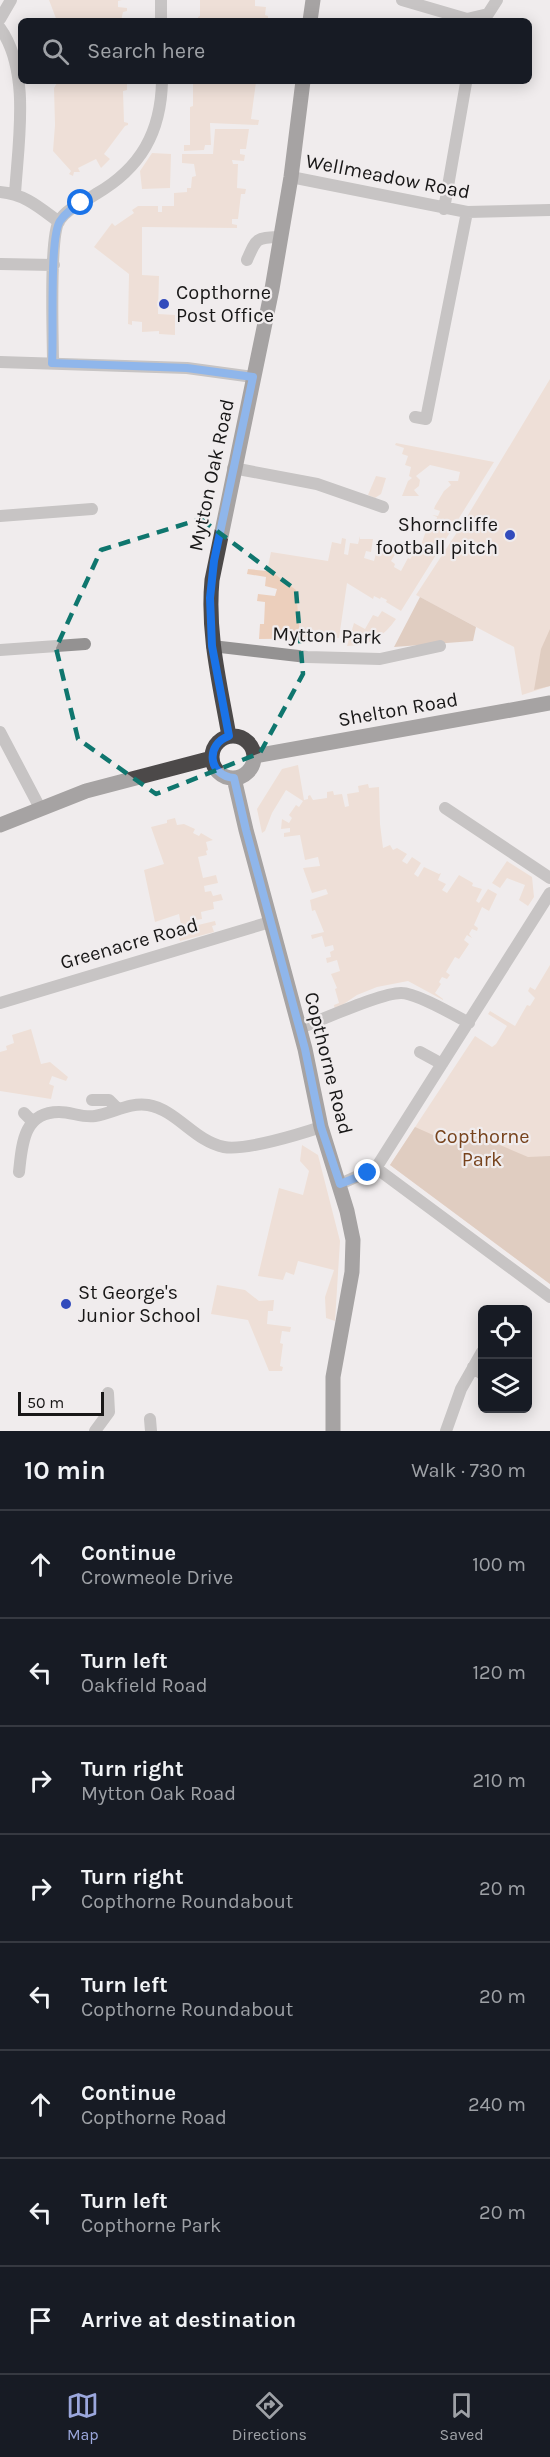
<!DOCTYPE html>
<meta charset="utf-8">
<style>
:root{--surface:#171b24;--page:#242831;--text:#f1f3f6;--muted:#9ea1a6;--line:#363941;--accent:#9ba7dc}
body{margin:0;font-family:Karla,sans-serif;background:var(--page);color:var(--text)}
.controls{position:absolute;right:18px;bottom:18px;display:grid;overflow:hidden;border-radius:9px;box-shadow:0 3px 15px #0003}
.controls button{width:54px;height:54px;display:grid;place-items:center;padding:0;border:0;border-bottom:2px solid var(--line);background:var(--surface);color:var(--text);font:30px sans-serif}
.scale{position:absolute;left:18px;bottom:15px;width:86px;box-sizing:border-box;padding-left:6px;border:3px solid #181717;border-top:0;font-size:16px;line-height:21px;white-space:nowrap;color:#181717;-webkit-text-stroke:4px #f0eced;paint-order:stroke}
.stop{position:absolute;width:18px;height:18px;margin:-14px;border:4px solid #1a73e8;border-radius:50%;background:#fff}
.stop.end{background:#1a73e8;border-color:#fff;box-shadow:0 2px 6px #0008}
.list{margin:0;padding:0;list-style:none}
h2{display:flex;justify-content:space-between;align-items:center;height:78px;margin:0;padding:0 24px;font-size:26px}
h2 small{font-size:20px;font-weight:400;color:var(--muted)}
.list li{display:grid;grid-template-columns:39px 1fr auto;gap:18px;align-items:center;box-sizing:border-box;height:108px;padding:0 24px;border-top:2px solid var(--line)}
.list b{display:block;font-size:22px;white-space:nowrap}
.list p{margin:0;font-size:20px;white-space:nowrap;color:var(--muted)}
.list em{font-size:20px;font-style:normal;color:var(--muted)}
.icon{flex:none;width:33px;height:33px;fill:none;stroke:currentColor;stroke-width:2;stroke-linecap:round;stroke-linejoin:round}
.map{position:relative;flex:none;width:550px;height:1431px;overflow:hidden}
.search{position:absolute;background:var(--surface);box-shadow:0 3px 15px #0003;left:18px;right:18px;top:18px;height:66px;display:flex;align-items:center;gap:15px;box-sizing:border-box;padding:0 21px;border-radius:9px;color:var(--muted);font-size:22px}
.sheet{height:942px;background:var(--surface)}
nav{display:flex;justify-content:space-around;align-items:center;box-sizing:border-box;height:84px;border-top:2px solid var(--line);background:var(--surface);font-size:16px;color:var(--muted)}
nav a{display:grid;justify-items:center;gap:3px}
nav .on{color:var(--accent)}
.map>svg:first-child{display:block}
.green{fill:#eccfbc}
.forest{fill:#cda68d}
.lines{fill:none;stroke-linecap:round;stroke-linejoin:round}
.minor{stroke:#949292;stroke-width:12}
.major{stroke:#4c4949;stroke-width:15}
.route{stroke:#1a73e8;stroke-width:8}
.marked{fill:none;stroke:#0f766e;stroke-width:4.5;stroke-dasharray:12 8;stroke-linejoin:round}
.poi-dot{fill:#324bbc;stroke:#f0eced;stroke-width:2}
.labels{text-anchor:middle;stroke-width:4.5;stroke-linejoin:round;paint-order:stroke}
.street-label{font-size:20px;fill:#181717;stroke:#f0eced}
.poi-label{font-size:20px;fill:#181717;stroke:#f0eced;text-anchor:start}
.park-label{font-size:20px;fill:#77431d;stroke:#f0eced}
</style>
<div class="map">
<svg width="550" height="1431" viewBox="0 0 550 1431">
<rect width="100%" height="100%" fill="#f0eced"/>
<!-- green -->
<path class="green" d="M49,0H122L118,1V7L127,8V11L123,12L121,21H57Z
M200,0H255V6L266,7L265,15L268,16V21H198V17L200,16Z
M58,81H127V90L123,91L124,122L128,123V125L125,126L104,154L110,159L101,168L96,159L78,168L80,172H74L73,176L69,174L71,171L53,151L55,125L54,88Z
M197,81H264L256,82L251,119L259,120L258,125L210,123L211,145H205L204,150L184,151V145H190V107L193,106V84H197Z
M215,129H249L246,149H240V154L245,155L244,161L232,160L233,164H238L237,188L246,189L245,194H241L238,219H232V224L237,225V228L142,227V275L159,276L158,314L175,315V335L159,334V331L142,332V322L132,321V325L128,324L129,274L94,247L112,223L115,226L134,213L132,210L138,206H158V212H162V206H174V193L187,192V188H191L192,177L196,176L194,164L182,163V154H213Z
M152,153L171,154L170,188L142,189L140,171Z
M550,379V686L522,695L514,647L416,595L465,520Z
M396,443L494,462L401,611L386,602L387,600L381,597L380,599L374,596L373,599L347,583L339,638L259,639L260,624H264L265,602L257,601L258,594L275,596L277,589L265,586L266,577L247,574L248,569L267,571L271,552L328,561L332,542L341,544L342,538L346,539L344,554L348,555L350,543L358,544L360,536V539H373L371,552L366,551L364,558L374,561L379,542L396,553L391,561L395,564L394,567L401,571L408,558L410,559L415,552L410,548L412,544L416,547L417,544L421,545L426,531L422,527L423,523L435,526L437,517L432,515L438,516L440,511L434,509L435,506L444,491L451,485L448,481H458L460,472L430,465L416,476L420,480L419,486L414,490L419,496H402L408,481L412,478L409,476L411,467L405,465L408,456L402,454L404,448L395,445Z
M376,476L386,478L381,494L375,498L368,495Z
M382,611L396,619C384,637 368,646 347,646L354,623L365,629L373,615L378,617Z
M298,765L304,800L308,799V796L310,795L313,800L327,798V792L333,791L334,795L342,794L345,807L349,806L347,794L359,792L358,786L368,784L369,788L379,787L380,824L383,848L390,845L393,850L397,848L407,854L402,861L407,864L412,857L421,863L414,874L418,877L424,867L439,874L441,873L438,880L446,884L442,890L447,893L459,875L473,883L472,886L482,889L476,901L479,903L488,889L497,894L489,911L482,907L474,925L478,928L477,931L472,929L469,934L472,938L467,935L464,940L469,944L459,959L455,957L446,972L450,975L447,979L442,977L439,982L441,984L435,993L443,999V1000L408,981L377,987L357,995L335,1010L334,1005L339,1003L335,989L337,988L331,974L340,971L337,960L327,963L326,958L331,957L330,952L334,950L333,945L325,947L322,936L312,939L311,935L324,932L315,910L312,911L310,900L328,894L326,889L312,893L303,868L320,866L318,857L305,860L300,835L284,837V833L290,832V828L281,829L282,819L289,823L292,818L289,815L296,805L299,807L303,801L286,790L272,813L265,831L262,833L257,809L282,769Z
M175,818L177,825L184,824L195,829L193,833L199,836L201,833L213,840L206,842L208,850L206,851L207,855L198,857L203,878L216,875L218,883L204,886L205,892L211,891L213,896L221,894L223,900L213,902L214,909L201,912L202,919L196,920L198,925L215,921L216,925L212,926L214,932L180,941L177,931L182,930L179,914L155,922L144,870L164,864L151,827L167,823V820Z
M507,861L532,877L534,897L528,906L519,900L525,885L507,878L500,888L492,883Z
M550,965V1284L390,1165L475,1036L492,1047L496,1044L507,1026L488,1014L490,1011L515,1026L527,1005L530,1006L535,998L528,991L530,987L535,990Z
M31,1029L41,1064L50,1062L68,1077L66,1081L52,1076L49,1084L54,1086L51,1099L0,1091V1052L7,1050L6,1046L14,1043L12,1035Z
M302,1145L318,1155L340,1241L335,1321L326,1318L325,1297L334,1270L298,1261L294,1275L286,1272L283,1280L258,1276L279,1188L303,1195L309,1171L300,1161Z
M217,1285L245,1290L259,1301L274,1300L273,1311H268L267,1324L291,1327L290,1332L282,1331L280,1343L283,1344L280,1366L283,1367L282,1371H269L248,1320L211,1314Z"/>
<!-- forest -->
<path class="forest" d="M420,597L476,627L473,641L394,647Z
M550,629V686L534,690L541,649Z
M415,1127L449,1142L472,1133L528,1157L550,1156V1284L390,1165Z"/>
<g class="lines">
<!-- minor -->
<path class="minor" d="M161,0V21
M402,0L467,19L488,14L497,0
M0,19L11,0
M0,28C31,71 18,143 15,194
M291,177L467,212L550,210
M0,192C25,194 40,208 59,222
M444,209L466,83
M247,260C257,237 256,238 281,237
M0,264L54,265
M0,362L187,368L253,377
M53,363C53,337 49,238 59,221C67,208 84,202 96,194C141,168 161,132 162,81
M415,417L426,419L467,212
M233,468L317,484L383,507
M0,516L92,509
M212,646L307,657L380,659L440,646
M0,650L85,644
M0,732L40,808
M445,808L550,878
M0,1003L270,922
M299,1028C323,1020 380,993 401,993C417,993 454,1015 469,1023
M420,1052L442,1064
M92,1100H109L118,1109
M24,1113L33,1122
M376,1168L550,1297
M19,1172C22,1145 23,1112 59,1112C72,1112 82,1118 95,1116C113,1113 130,1102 148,1105C177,1110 194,1141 224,1147C245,1151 300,1134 321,1127
M340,1184L376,1168L550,893
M473,1367L482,1374
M150,1419L151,1431
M95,1431L109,1412L108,1393
M446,1431L461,1389L482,1352"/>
<!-- major -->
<path class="major" d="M310,21L313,0
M229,736C220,684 207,634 212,580L272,289L291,177L303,81
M212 757a21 21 0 1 1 42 0a21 21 0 1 1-42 0Z
M254,756L550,703
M234,778L246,830L305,1049L321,1127L347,1211L353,1240L352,1272L333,1377V1431
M0,825L86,791L212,758"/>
</g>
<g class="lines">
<!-- route -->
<path class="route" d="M81,203C73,208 65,213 60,221C49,238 54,337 52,363L187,368L253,377L214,561L210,598L212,646L229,736C205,744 208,776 234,778L246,830L305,1049L321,1127L340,1184L368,1173"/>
</g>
<!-- marked area -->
<path d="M0 0H550V1431H0ZM201,519L296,590L303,674L260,753L156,794L78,739L56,648L101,550Z" fill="#f0eced" fill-opacity=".55" fill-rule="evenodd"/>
<path class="marked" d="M201,519L296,590L303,674L260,753L156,794L78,739L56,648L101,550Z"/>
<!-- markers -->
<g class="poi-dot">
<circle cx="164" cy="304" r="6"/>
<circle cx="510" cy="535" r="6"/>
<circle cx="66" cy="1304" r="6"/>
</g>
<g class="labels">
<!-- street labels -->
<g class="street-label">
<text transform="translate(388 176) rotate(11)" y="7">Wellmeadow Road</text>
<text transform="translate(211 475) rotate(-78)" y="7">Mytton Oak Road</text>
<text transform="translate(327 635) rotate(2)" y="7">Mytton Park</text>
<text transform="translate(398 709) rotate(-10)" y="7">Shelton Road</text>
<text transform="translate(129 943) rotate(-16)" y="7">Greenacre Road</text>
<text transform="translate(329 1063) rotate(76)" y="7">Copthorne Road</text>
</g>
<!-- poi labels -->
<g class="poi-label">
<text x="176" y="299">Copthorne<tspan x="176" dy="23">Post Office</tspan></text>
<text x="498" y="531" text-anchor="end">Shorncliffe<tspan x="498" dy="23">football pitch</tspan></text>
<text x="78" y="1299">St George's<tspan x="78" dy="23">Junior School</tspan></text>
</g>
<!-- park labels -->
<g class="park-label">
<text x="482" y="1143">Copthorne<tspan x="482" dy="23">Park</tspan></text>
</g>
</g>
</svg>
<div class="controls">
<button><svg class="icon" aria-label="locate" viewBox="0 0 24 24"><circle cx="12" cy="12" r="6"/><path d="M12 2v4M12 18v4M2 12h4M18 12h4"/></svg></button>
<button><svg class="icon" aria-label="layers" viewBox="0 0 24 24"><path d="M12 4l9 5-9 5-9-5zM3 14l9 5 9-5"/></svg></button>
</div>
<div class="scale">50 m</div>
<div class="stop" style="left:81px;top:203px"></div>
<div class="stop end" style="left:368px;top:1173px"></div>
<div class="search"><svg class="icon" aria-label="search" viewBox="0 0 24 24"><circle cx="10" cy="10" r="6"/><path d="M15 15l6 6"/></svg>Search here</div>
</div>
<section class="sheet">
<h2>10 min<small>Walk · 730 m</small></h2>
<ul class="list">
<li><svg class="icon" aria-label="ahead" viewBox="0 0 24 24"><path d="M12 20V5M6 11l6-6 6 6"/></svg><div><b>Continue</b><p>Crowmeole Drive</p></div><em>100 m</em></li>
<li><svg class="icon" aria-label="left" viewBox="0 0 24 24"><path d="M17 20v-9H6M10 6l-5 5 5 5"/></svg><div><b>Turn left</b><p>Oakfield Road</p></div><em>120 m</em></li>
<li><svg class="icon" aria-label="right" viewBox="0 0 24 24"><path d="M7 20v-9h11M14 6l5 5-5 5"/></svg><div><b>Turn right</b><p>Mytton Oak Road</p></div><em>210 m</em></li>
<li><svg class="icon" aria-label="right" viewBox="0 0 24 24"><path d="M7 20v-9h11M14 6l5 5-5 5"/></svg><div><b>Turn right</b><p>Copthorne Roundabout</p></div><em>20 m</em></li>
<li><svg class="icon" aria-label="left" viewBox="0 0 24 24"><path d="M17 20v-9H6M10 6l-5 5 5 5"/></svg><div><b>Turn left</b><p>Copthorne Roundabout</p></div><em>20 m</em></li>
<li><svg class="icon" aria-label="ahead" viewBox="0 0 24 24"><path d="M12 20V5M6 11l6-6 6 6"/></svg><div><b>Continue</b><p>Copthorne Road</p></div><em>240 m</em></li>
<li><svg class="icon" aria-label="left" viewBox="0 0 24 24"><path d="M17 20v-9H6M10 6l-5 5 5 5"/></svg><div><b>Turn left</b><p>Copthorne Park</p></div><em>20 m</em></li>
<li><svg class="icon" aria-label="arrive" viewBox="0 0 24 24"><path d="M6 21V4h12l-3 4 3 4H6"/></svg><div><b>Arrive at destination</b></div></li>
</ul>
</section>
<nav>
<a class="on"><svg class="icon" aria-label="map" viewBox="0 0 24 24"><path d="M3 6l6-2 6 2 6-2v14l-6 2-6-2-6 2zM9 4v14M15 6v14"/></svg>Map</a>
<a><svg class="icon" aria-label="directions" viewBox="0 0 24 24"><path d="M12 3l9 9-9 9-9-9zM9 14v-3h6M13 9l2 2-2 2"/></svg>Directions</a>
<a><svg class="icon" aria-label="saved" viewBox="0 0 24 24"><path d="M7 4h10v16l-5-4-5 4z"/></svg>Saved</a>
</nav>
